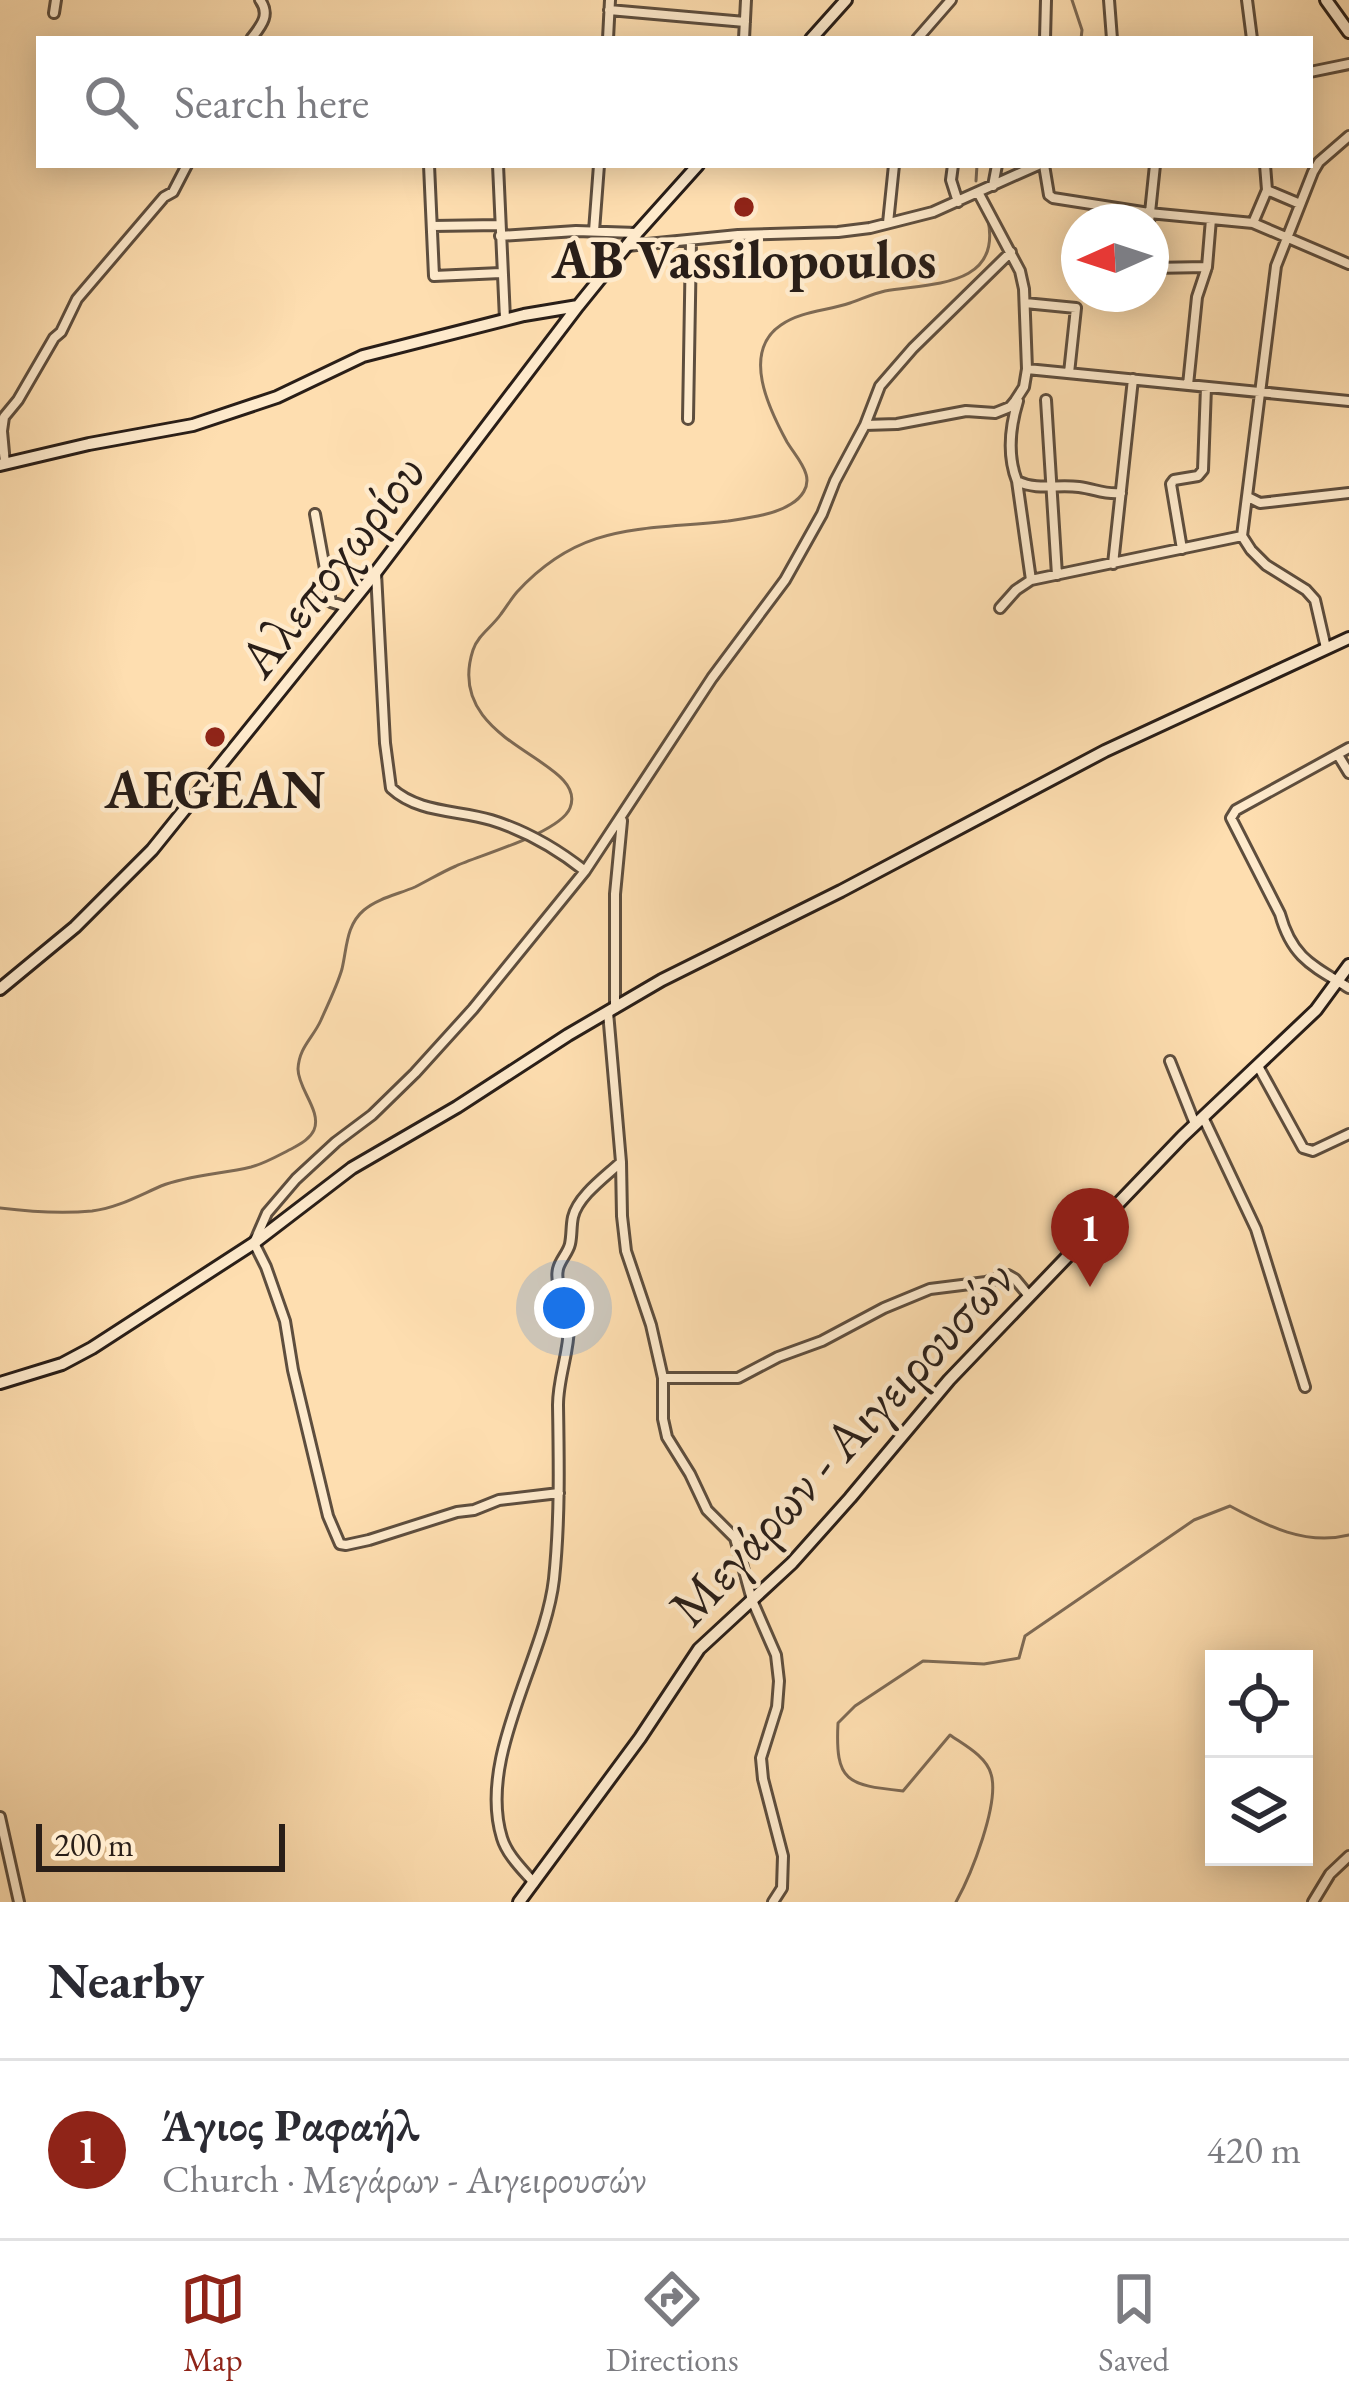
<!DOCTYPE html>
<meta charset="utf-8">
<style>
:root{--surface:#fff;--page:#f2f2f3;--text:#2b2b33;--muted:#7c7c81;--line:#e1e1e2;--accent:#8f2418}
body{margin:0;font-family:"EB Garamond",serif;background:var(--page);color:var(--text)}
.controls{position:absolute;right:36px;bottom:36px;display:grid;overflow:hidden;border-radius:0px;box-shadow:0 6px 30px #0003}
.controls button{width:108px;height:108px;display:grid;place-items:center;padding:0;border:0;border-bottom:3px solid var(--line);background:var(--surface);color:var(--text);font:60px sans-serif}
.compass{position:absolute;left:1061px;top:204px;width:108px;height:108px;border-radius:50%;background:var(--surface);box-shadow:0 6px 30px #0003;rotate:267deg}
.scale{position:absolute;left:36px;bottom:30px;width:249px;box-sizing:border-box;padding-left:12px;border:6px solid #291e18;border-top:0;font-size:33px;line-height:42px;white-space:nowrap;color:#291e18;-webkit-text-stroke:9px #feeacc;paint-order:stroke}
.you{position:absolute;left:564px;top:1308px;width:42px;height:42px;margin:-30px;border:9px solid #fff;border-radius:50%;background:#1a73e8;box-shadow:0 0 0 18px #1a73e833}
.badge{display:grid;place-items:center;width:78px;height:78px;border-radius:50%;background:var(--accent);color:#fff;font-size:39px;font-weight:700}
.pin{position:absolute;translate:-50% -99px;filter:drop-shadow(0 3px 6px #0008)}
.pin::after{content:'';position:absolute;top:63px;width:42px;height:36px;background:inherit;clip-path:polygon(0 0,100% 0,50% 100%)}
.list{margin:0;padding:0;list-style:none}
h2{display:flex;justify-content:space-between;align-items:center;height:156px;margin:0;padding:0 48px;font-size:51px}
h2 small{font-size:39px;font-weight:400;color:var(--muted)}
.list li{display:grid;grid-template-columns:78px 1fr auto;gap:36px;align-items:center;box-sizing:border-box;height:180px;padding:0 48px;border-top:3px solid var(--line)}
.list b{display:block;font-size:45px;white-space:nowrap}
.list p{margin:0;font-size:39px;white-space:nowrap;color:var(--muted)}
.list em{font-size:39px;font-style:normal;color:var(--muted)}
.icon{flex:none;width:66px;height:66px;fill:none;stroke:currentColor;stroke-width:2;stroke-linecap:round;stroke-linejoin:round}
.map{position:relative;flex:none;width:1349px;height:1902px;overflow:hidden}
.search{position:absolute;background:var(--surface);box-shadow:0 6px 30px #0003;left:36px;right:36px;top:36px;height:132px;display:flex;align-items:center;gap:30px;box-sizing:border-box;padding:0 42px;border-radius:0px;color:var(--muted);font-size:45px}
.sheet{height:336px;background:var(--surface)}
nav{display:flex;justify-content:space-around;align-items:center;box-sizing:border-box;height:168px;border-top:3px solid var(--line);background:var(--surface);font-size:33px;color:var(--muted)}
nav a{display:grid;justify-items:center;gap:6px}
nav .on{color:var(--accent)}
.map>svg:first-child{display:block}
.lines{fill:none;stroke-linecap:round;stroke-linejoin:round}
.stream{stroke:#7e6a54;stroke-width:3}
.street-casing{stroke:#5e4e3e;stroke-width:14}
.secondary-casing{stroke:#291e18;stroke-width:16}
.street{stroke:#feeacc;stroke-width:8}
.secondary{stroke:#feeacc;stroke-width:10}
.poi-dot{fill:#8f2418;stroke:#feeacc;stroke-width:4.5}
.labels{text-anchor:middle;stroke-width:9;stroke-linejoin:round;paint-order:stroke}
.poi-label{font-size:54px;font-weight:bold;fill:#291e18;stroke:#feeacc}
.street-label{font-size:54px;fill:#291e18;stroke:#feeacc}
</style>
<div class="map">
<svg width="1349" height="1902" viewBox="0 0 1349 1902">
<rect width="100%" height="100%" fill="#fedeb0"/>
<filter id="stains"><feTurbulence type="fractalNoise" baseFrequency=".00167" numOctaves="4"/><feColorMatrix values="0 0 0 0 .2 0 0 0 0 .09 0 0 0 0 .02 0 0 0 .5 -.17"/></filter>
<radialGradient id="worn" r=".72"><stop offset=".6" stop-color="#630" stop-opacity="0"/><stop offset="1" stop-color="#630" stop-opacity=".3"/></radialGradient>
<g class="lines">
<!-- stream -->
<path class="stream" d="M1072,0L1082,30L1081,39
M976,181L977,165
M0,1208C32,1212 60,1214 92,1211C117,1208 138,1196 161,1186C189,1175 222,1174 251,1167C266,1163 279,1155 293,1148C300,1144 310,1139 314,1130C322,1111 298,1089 298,1069C299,1047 313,1038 321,1020C328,1004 337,986 342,969C347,948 346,925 364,910C378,898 399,894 415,887C429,880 442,872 456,866C480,855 560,833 570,808C590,758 442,746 473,650C478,635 492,627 501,614C507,606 511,599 517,592C582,521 642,531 728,521C748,518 774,515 791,504C801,498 810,487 806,474C803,463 793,452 787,442C769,409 741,352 781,325C801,311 827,311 850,303C862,299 872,294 885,291C929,283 1002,288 988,220
M956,1902C971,1875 1000,1803 991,1774C986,1756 964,1745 950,1735L903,1791C847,1785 835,1782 838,1723L855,1706L923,1661L984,1664L1019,1658L1025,1636L1194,1520L1230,1506C1267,1526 1306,1546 1349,1535"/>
<!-- street casing -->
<g class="street-casing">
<path id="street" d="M1109,0L1112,39
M1247,0L1252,39
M609,10L745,22
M54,13L56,0
M251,39C261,26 271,15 260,0
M608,39L610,0
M744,39L746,0
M917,39L951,0
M1045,39L1046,0
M1310,72L1349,64
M429,165L434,276L501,273
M498,165L505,319
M953,165L951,180L958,202
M1044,165L1049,195L1053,198L1149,213L1253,223L1349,264
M993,186L997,165
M1267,190L1300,204
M979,194L1020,271L1024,289L1027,369
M1149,222L1155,165
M888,223L894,165
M1253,223L1267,190L1265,165
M432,226L500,225
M594,231L599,165
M500,236L576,231L637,233
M627,246L738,235L838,232L870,228L933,212L1038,165
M1151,268L1207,267
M1025,303L1076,308L1069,373
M1188,385L1197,297L1207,267L1211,219
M1046,400L1057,575
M1018,401C1010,427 1007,455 1017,481C1038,491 1057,484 1079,487C1095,489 1105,495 1121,493
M688,419L691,241
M865,425L897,424L966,411L995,413L1010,407L1015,401L1024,387L1027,369L1349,401
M5,464L2,431L4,417L18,400L54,338L61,332L77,299L164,197L173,192L187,165
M1017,481L1031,580
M1248,497L1260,503L1349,493
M315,514L331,602L346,607
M1182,549L1171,484L1174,480L1198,476L1203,470L1206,387
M1113,564L1133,379
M376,573L385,743L391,788C418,813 457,810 491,820C527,831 556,848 585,871
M1000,608L1016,590L1031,580L1242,536
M1326,648L1315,600L1306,590L1266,565L1251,550L1242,536L1276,266L1313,172L1319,162L1349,136
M1349,748L1236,810L1231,818L1280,914C1292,958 1313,966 1349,988
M1338,755L1349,773
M615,1008V894L622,821
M1170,1061L1195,1124
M1258,1066L1303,1148L1313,1151L1349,1134
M1203,1117L1256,1229L1305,1387
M621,1162L622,1216L626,1251L651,1325L663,1378H738L778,1357L822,1341L884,1308L930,1289L986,1282L1008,1275L1015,1279L1029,1296
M663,1379V1419L667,1437L690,1474L707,1510L735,1538L752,1600L776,1655L779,1681L777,1707L761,1758L763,1779L783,1856L782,1888L773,1902
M559,1493L499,1500L474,1510L457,1512L369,1540L346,1545L340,1544L328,1516L293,1370L285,1321L266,1267L254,1243L267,1213L296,1179L336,1142L372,1115L415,1073L473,1009L585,871L712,678L785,580L822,514L835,481L865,425L880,386L913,348L1011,252
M0,1817L19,1902
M534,1883C523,1870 507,1855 502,1838C477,1757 545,1659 554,1579C560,1521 559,1463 558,1405C558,1377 570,1350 569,1323C569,1305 554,1287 558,1269C560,1260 568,1253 570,1244C572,1235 571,1226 573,1217C578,1196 605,1177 621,1162L608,1012
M1313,1902L1330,1874L1349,1856"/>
</g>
<!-- secondary casing -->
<g class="secondary-casing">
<path id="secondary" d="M1326,0L1349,32
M811,39L846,0
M0,465L89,444L193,425L277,397L363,356L524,315L578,306
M0,989L75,927L152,850L376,572L578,306L637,233L698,165
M0,1383L62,1364L92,1348L254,1243L352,1168L457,1107L568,1035L662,980L841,891L1105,751L1349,638
M519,1902L640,1738L699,1649L792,1563L850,1498L949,1380L1182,1137L1316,1010L1349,965"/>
</g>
<!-- street -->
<use href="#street" class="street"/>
<!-- secondary -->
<use href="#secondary" class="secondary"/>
</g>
<!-- markers -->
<g class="poi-dot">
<circle cx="744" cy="207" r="12"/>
<circle cx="215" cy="737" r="12"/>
</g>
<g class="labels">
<!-- poi labels -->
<g class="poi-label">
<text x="744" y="278">AB Vassilopoulos</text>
<text x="215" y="808">AEGEAN</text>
</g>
<!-- street labels -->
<g class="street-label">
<text transform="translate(331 565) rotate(-52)" y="19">Αλεποχωρίου</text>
<text transform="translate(841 1442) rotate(-47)" y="19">Μεγάρων - Αιγειρουσών</text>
</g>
</g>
<rect width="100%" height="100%" filter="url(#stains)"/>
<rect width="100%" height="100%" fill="url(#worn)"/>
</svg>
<div class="controls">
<button><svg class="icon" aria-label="locate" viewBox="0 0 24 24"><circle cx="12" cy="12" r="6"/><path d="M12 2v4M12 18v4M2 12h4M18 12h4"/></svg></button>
<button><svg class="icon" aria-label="layers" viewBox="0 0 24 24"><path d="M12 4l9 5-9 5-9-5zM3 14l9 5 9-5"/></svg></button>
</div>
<svg class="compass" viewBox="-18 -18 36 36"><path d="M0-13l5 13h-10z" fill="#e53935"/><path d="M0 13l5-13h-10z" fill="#7c7c81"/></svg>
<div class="scale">200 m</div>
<div class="you"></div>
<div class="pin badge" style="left:1090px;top:1287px">1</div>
<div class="search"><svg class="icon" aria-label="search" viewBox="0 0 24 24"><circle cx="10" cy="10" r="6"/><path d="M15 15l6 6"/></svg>Search here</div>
</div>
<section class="sheet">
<h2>Nearby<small></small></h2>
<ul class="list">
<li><span class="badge">1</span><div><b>Άγιος Ραφαήλ</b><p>Church · Μεγάρων - Αιγειρουσών</p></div><em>420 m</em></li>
</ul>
</section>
<nav>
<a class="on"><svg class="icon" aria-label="map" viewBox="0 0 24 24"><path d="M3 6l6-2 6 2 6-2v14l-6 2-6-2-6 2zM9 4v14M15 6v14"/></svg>Map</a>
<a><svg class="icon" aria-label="directions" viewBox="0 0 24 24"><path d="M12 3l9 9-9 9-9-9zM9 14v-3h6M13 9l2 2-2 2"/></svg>Directions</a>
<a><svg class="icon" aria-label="saved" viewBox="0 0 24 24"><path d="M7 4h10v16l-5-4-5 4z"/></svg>Saved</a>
</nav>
